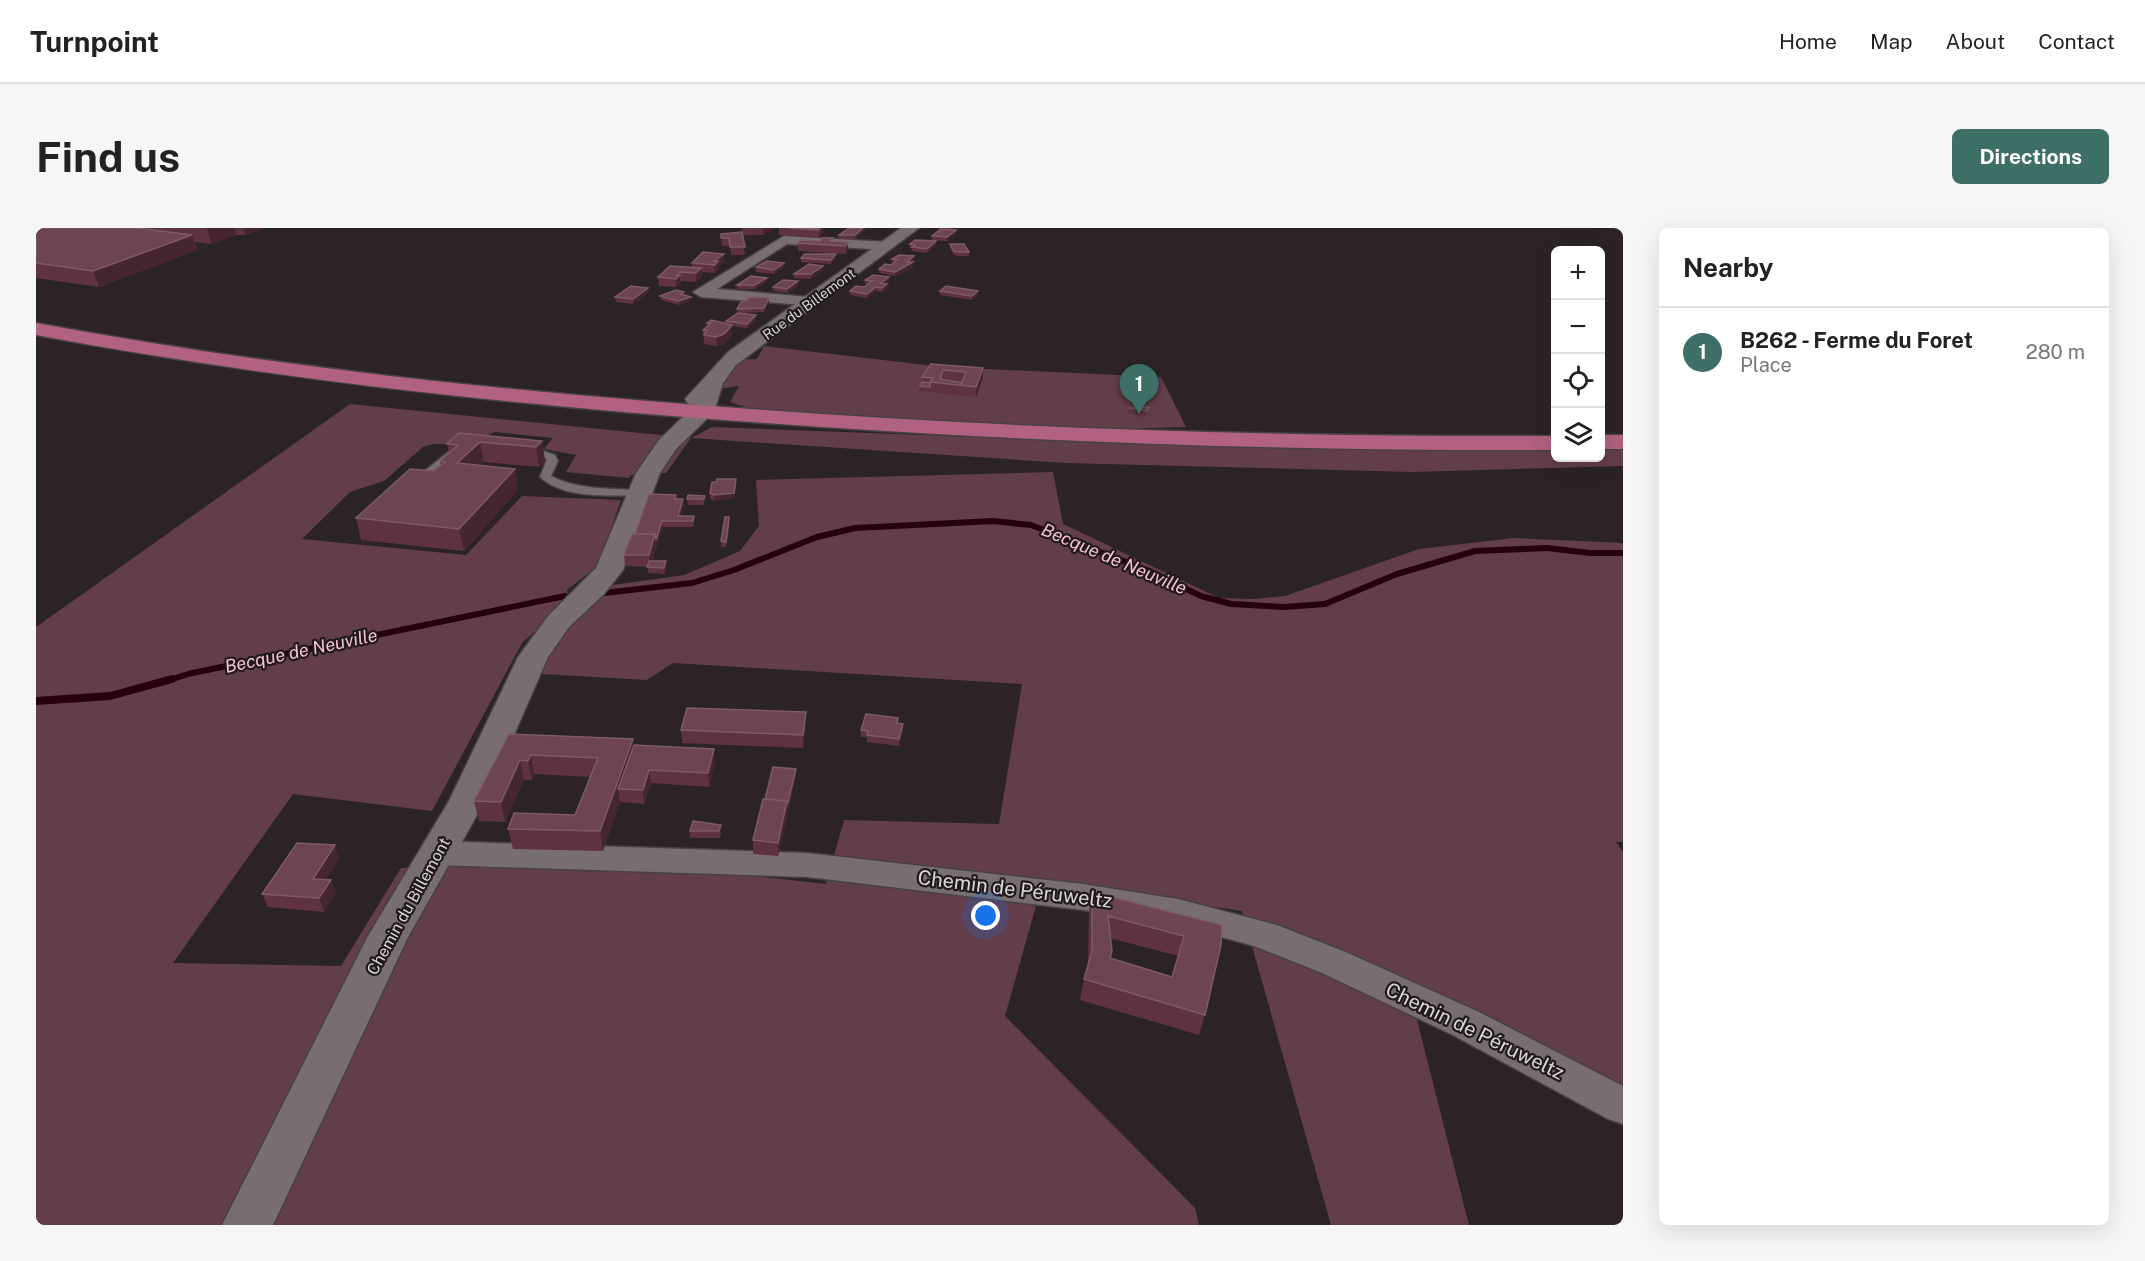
<!DOCTYPE html>
<meta charset="utf-8">
<style>
:root{--surface:#fff;--page:#f6f6f6;--text:#222;--muted:#767676;--line:#e0e0e0;--accent:#3d6f66}
body{margin:0;font-family:"Public Sans",sans-serif;background:var(--page);color:var(--text)}
.controls{position:absolute;right:18px;top:18px;display:grid;overflow:hidden;border-radius:9px;box-shadow:0 6px 24px #0002}
.controls button{width:54px;height:54px;display:grid;place-items:center;padding:0;border:0;border-bottom:2px solid var(--line);background:var(--surface);color:var(--text);font:30px sans-serif}
.you{position:absolute;left:950px;top:688px;width:21px;height:21px;margin:-15px;border:4px solid #fff;border-radius:50%;background:#1a73e8;box-shadow:0 0 0 9px #1a73e833}
.badge{display:grid;place-items:center;width:39px;height:39px;border-radius:50%;background:var(--accent);color:#fff;font-size:20px;font-weight:700}
.pin{position:absolute;translate:-50% -50px;filter:drop-shadow(0 2px 3px #0008)}
.pin::after{content:'';position:absolute;top:32px;width:21px;height:18px;background:inherit;clip-path:polygon(0 0,100% 0,50% 100%)}
.list{margin:0;padding:0;list-style:none}
h2{display:flex;justify-content:space-between;align-items:center;height:78px;margin:0;padding:0 24px;font-size:26px}
h2 small{font-size:20px;font-weight:400;color:var(--muted)}
.list li{display:grid;grid-template-columns:39px 1fr auto;gap:18px;align-items:center;box-sizing:border-box;height:90px;padding:0 24px;border-top:2px solid var(--line)}
.list b{display:block;font-size:22px;white-space:nowrap}
.list p{margin:0;font-size:20px;white-space:nowrap;color:var(--muted)}
.list em{font-size:20px;font-style:normal;color:var(--muted)}
.icon{flex:none;width:33px;height:33px;fill:none;stroke:currentColor;stroke-width:2;stroke-linecap:round;stroke-linejoin:round}
.map{position:relative;flex:none;width:1587px;height:997px;overflow:hidden;border-radius:9px}
header{display:flex;align-items:center;gap:36px;box-sizing:border-box;height:84px;padding:0 30px;background:var(--surface);border-bottom:2px solid var(--line)}
header strong{font-size:28px}
nav{display:flex;gap:33px;margin-inline-start:auto;font-size:21px}
.intro{display:flex;align-items:center;justify-content:space-between;box-sizing:border-box;height:144px;padding:0 36px}
h1{margin:0;font-size:42px}
.button{padding:15px 27px;border-radius:9px;background:var(--accent);color:#fff;font-size:21px;font-weight:700}
main{display:flex;gap:36px;padding:0 36px}
aside{flex:1;background:var(--surface);border-radius:9px;box-shadow:0 6px 24px #0002}
.map>svg:first-child{display:block}
.green{fill:#623e4a}
.lines{fill:none;stroke-linecap:round;stroke-linejoin:round}
.stream-far1{stroke:#26000f;stroke-width:6}
.stream{stroke:#26000f;stroke-width:8}
.service-casing{stroke:#474143;stroke-width:3}
.minor-casing{stroke:#474143;stroke-width:3}
.tertiary-casing{stroke:#474143;stroke-width:3}
.primary-casing{stroke:#474143;stroke-width:3}
.service{fill:#786e71;fill-rule:evenodd}
.minor{fill:#786e71;fill-rule:evenodd}
.tertiary{fill:#786e71;fill-rule:evenodd}
.primary{fill:#b16181;fill-rule:evenodd}
.wall{fill:#5f3242;fill-rule:evenodd}
.shaded-wall{fill:#452530}
.building{fill:#6c4452;stroke:#7e5a67;stroke-width:1.5;fill-rule:evenodd}
.labels{text-anchor:middle;stroke-width:4.5;stroke-linejoin:round;paint-order:stroke}
.far-street-label{font-size:14px;fill:#dad5d6;stroke:#211a1c}
.street-label{font-size:16px;fill:#dad5d6;stroke:#211a1c}
.water-label{font-size:18px;font-style:italic;fill:#f7c3d3;stroke:#211a1c}
.near-street-label{font-size:20px;fill:#dad5d6;stroke:#211a1c}
</style>
<header>
<strong>Turnpoint</strong>
<nav><a>Home</a><a>Map</a><a>About</a><a>Contact</a></nav>
</header>
<div class="intro"><h1>Find us</h1><a class="button">Directions</a></div>
<main>
<div class="map">
<svg width="1587" height="997" viewBox="0 0 1587 997">
<rect width="100%" height="100%" fill="#2b2326"/>
<!-- green -->
<path class="green" d="M728,118L907,139L1125,149L1150,199L1085,201L726,185L694,174L703,158L655,165L683,132L721,131Z
M314,176L655,210L676,199L1231,220L1519,221L1520,230H1564L1565,220H1587V238L1376,244L1029,235L655,210L630,245L595,247L593,250L530,244L540,227L508,221L517,210L459,204L434,216H397L387,219L348,253L314,264L266,311L430,327L486,268L585,272L562,338L531,362L533,373L486,415L396,583L257,566L137,735L305,738L365,640L414,636L720,648L790,656L808,592L963,596L986,456L637,435L611,452L506,446L516,413L570,358L648,347L704,323L723,298L720,252L1017,244L1027,296L1183,370L1219,371L1249,368L1383,321L1478,310L1587,315V614H1580L1587,624V889L1378,780L1433,997H1295L1206,683L1007,653L969,788L1159,980L1163,997H0V399Z"/>
<g class="lines">
<!-- stream-far1 -->
<path class="stream-far1" d="M568,365L656,355L698,342L781,309L819,300L957,293L995,297L1113,343L1165,368L1195,376L1249,379L1289,376L1361,346L1439,323L1511,320L1554,325H1587
M131,453L152,446L529,368"/>
<!-- stream -->
<path class="stream" d="M0,473L74,468L136,451"/>
<!-- service casing -->
<g class="service-casing">
<path id="service" d="M487,220L505,222L519,227L522,233L515,248C542,262 572,260 602,262L608,265L602,268C572,267 527,271 504,249L511,231L483,225V221Z
M415,222L424,224L389,253H381V249Z"/>
</g>
<!-- minor casing -->
<g class="minor-casing">
<path id="minor" d="M748,8L852,14L859,18L852,22L751,16L681,61L785,70L787,73L779,78L665,69L657,64Z
M400,613L771,625L1047,656L1142,671L1241,697L1312,725L1443,784L1587,858V896L1572,891L1415,806L1286,745L1218,718L1142,697L1047,682L771,649L400,637L388,633L383,625L388,617Z"/>
</g>
<!-- tertiary casing -->
<g class="tertiary-casing">
<path id="tertiary" d="M865,0H883L700,137L687,155L678,184L640,221L624,245L587,342L568,366L533,399L512,429L449,573L372,709L237,997H186L332,708L413,573L482,429L513,387L560,340L600,245L623,212L659,177L652,176L649,171L692,124Z"/>
</g>
<!-- primary casing -->
<g class="primary-casing">
<path id="primary" d="M0,95C237,139 475,164 715,181C983,201 1251,209 1520,208V222C1251,223 983,214 715,194C475,177 236,151 0,107Z
M1564,207H1587V221H1564Z"/>
</g>
<!-- service -->
<use href="#service" class="service"/>
<!-- minor -->
<use href="#minor" class="minor"/>
<!-- tertiary -->
<use href="#tertiary" class="tertiary"/>
<!-- primary -->
<use href="#primary" class="primary"/>
</g>
<!-- wall -->
<path class="wall" d="M0,0H228L209,7H200L175,16L159,14L161,22L63,59L0,50Z
M706,0H738L727,7H706L709,27H695L694,18H686L685,6L706,4Z
M743,0H787V5L783,10L743,7Z
M899,0H918L916,2Z
M830,1L819,11H803V7Z
M920,2V6L911,13L896,12V8Z
M797,13L812,14V23L810,26L762,23V15Z
M900,13V17L891,25L875,23L876,20H874V16Z
M914,16L933,24V28H922L918,27L914,20Z
M688,26V34L683,38V41L679,45L665,44L666,49L660,54L645,53L644,56L640,59L623,58L622,49L656,40V35Z
M878,28V32L876,34H877V39L859,48L843,45V41L855,37L857,35H856V31Z
M765,30H800L795,36L765,34Z
M748,35V39L738,46L720,44V39Z
M787,38V42L775,51L758,50V46Z
M853,49V53L849,56H851V60L846,64L840,63L831,70L814,67V63L828,59L831,56H829V52Z
M731,54L719,61H701V57Z
M762,58L752,65L737,63V59Z
M612,60V65L597,76L580,74L579,69Z
M904,63L942,68L936,72L904,67Z
M648,67L655,73L643,77L625,72L624,68Z
M733,70V74L728,84L706,85L720,92L711,100L696,98V107L689,116L681,118L668,116L667,102L671,99V95L690,96V93L702,85L701,81Z
M895,136L947,140V150L940,169L883,163L884,158L886,154V149ZM907,152L926,153V155Z
M1113,179V184L1110,188L1092,185L1093,180Z
M423,205L506,213L509,233L503,239L448,234L444,237L479,241L482,262L428,323L325,312L320,290L398,243L405,237L404,233L413,225L411,216Z
M700,251V256L698,270L678,273L674,270V265Z
M669,268L668,277H652L651,271Z
M640,271L648,276L644,288H658V294L657,299H627L616,333L630,339L629,346L612,345V339L589,338L588,327L599,306Z
M694,294L690,319H685V313Z
M862,490V495L867,496V503L863,518L831,514V509H825V502Z
M770,497L767,520L646,515L645,502Z
M473,506L598,517L679,534L673,559L615,555L608,576L584,574L567,623L477,621L472,601L539,587L554,549L498,546L496,552H488L469,594L443,593L438,573Z
M760,541V548L753,580H751L752,586L742,628L717,626V612L729,571Z
M657,593L685,604L684,610H654V603Z
M299,617L303,631L290,651L295,652L300,666L288,684L232,679L226,666Z
M1056,664L1186,697L1169,787L1163,807L1044,772L1048,751L1052,736L1053,684ZM1074,710L1142,728L1136,749L1074,730L1076,723Z"/>
<!-- shaded-wall -->
<path class="shaded-wall" d="M173,0H199L200,7L175,16L171,1Z
M207,0H228L209,7Z
M727,0H738L727,7Z
M784,0H787V5L783,10V2Z
M827,0H830V1L819,11V7Z
M920,2V6L911,13V9Z
M156,7L161,22L63,59L57,43Z
M900,13V17L891,25V21Z
M812,14V23L810,26V18Z
M688,26V34L683,38V41L679,45L678,33Z
M800,26V30L795,36V32Z
M878,28V32L872,37L877,34V39L859,48V44Z
M748,35V39L738,46V42Z
M787,38V42L775,51V46Z
M665,40L666,49L660,54V45Z
M644,44V56L640,59V51Z
M853,49V53L845,59V55Z
M731,50V54L719,61V57Z
M762,53V58L752,65L751,61Z
M851,56V60L846,64V60Z
M840,59V63L831,70V66Z
M612,60V65L597,76V71Z
M942,63V68L936,72V68Z
M655,69V73L643,77L642,73Z
M733,70V74L728,84V80Z
M720,87V92L711,100V96Z
M696,97V107L689,116L681,118L680,109Z
M947,140V150L940,169V159Z
M506,213L509,233L503,239L500,219Z
M444,214L448,234L425,256L421,235Z
M479,241L482,262L428,323L423,301Z
M700,251V256L698,270L678,273V267Z
M647,271L648,276L643,293L642,288Z
M693,289L694,294L690,319V314Z
M626,293L627,299L621,318L620,312Z
M619,306L621,318L614,339L613,327Z
M630,333V339L629,346L628,340Z
M770,484V497L767,520V507Z
M867,496V503L863,518V511Z
M597,511L599,530L582,561L584,574L567,623L564,603Z
M678,521L679,534L673,559L672,545Z
M495,527L498,546L496,552L492,533Z
M484,532L488,552L469,594L465,574Z
M760,541V548L753,580L752,574Z
M613,542L615,555L608,576L607,562Z
M751,573L752,586L742,628V615Z
M299,617L303,631L282,664L277,651Z
M295,652L300,666L288,684L283,670Z"/>
<!-- building -->
<path class="building" d="M0,0H101L156,7L57,43L0,35Z
M752,0H784L783,2Z
M813,0H827L819,7H803Z
M905,1L920,2L911,9L896,8Z
M706,4L709,19H694L693,10H685V6Z
M787,10H797L794,13L812,14L810,18L762,15L764,12L784,13Z
M879,12L900,13L891,21L876,19L879,17L874,16Z
M914,16H928L933,24H922L918,23Z
M667,24L688,26L678,33H682L679,37L656,35Z
M769,26H800L795,32L765,30Z
M863,27L878,28L871,34H877L859,44L843,41L849,36L855,37L861,32L856,31Z
M731,33L748,35L738,42L720,39Z
M773,36L787,38L775,46H758Z
M634,38L665,40L660,45L644,44L641,47H644L640,51L622,49Z
M837,47L853,49L845,55L851,56L846,60L840,59L831,66L814,63L820,58L828,59L836,53L829,52Z
M715,48L731,50L719,57H701Z
M747,52L762,53L751,61L737,59Z
M595,58L612,60L597,71L579,69Z
M910,58L942,63L936,68L904,63Z
M640,62L648,64L645,66L655,69L642,73L624,68Z
M716,69L733,70L728,80L701,81L705,74Z
M702,85L720,87L711,96L690,93Z
M675,92L696,97L688,106L680,109L668,107L671,102H667L675,95H671Z
M895,136L947,140L940,159L894,154L897,150L886,149ZM907,142L930,144L926,155L904,151Z
M886,154L894,155V159L884,158Z
M1113,179L1111,183L1093,180Z
M423,205L506,213L500,219L444,214L421,235L479,241L423,301L320,290L374,241L398,243L409,234L404,233L422,217L411,216Z
M681,251H700L698,265L678,267L674,265L676,254H680Z
M613,266L640,267L639,271H647L642,288H658L657,293H626L620,312L619,306H599Z
M652,267L669,268L668,271H651Z
M689,289H693L692,299L690,314L685,313Z
M596,306H619L613,327H588Z
M613,333H630L628,340L611,339Z
M651,480L770,484L767,507L645,502Z
M830,486L862,490L861,495L867,496L863,511L831,507L832,503L825,502Z
M473,506L597,511L564,603L472,601L478,585L539,587L562,530L495,527L492,533L484,532L465,574L438,573Z
M598,517L678,521L672,545L613,542L607,562L582,561Z
M737,539L760,541L752,574L751,573L729,571Z
M727,571L751,573L742,615L717,612Z
M657,593L685,597L683,603H654Z
M261,615L299,617L277,651L295,652L283,670L226,666Z
M1056,664L1186,697L1185,717L1169,787L1048,751L1056,723ZM1072,688L1148,708L1136,749L1074,730L1076,723Z"/>
<g class="labels">
<!-- far-street labels -->
<g class="far-street-label">
<text transform="translate(773 76) rotate(-36)" y="5">Rue du Billemont</text>
</g>
<!-- street labels -->
<g class="street-label">
<text transform="translate(372 678) rotate(-61)" y="6">Chemin du Billemont</text>
</g>
<!-- water labels -->
<g class="water-label">
<text transform="translate(1078 331) rotate(23)" y="6">Becque de Neuville</text>
<text transform="translate(265 423) rotate(-12)" y="6">Becque de Neuville</text>
</g>
<!-- near-street labels -->
<g class="near-street-label">
<text transform="translate(979 661) rotate(7)" y="7">Chemin de Péruweltz</text>
<text transform="translate(1439 803) rotate(26)" y="7">Chemin de Péruweltz</text>
</g>
</g>
</svg>
<div class="controls">
<button>+</button>
<button>−</button>
<button><svg class="icon" aria-label="locate" viewBox="0 0 24 24"><circle cx="12" cy="12" r="6"/><path d="M12 2v4M12 18v4M2 12h4M18 12h4"/></svg></button>
<button><svg class="icon" aria-label="layers" viewBox="0 0 24 24"><path d="M12 4l9 5-9 5-9-5zM3 14l9 5 9-5"/></svg></button>
</div>
<div class="you"></div>
<div class="pin badge" style="left:1103px;top:186px">1</div>
</div>
<aside>
<h2>Nearby<small></small></h2>
<ul class="list">
<li><span class="badge">1</span><div><b>B262 - Ferme du Foret</b><p>Place</p></div><em>280 m</em></li>
</ul>
</aside>
</main>
